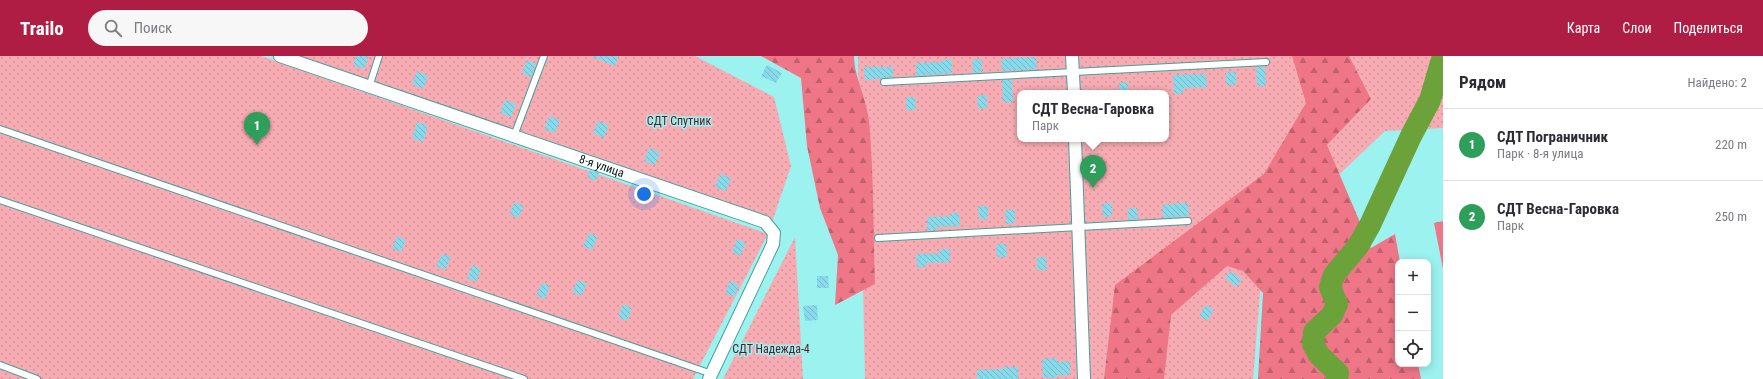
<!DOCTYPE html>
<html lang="ru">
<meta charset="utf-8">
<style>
:root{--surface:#fff;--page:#f7f7f7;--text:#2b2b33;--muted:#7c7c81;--line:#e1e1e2;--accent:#b01d44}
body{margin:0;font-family:"Roboto Condensed",sans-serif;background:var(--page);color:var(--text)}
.controls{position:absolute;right:12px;bottom:12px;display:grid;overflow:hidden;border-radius:8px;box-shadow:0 2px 10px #0003}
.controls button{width:36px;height:36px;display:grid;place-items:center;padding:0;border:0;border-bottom:1px solid var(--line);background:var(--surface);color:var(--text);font:20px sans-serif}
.you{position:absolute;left:644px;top:138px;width:14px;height:14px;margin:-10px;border:3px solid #fff;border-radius:50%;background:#1a73e8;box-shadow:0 0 0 6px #1a73e833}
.badge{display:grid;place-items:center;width:26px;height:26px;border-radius:50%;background:var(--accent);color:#fff;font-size:13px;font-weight:700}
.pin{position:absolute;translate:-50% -33px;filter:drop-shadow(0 1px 2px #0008)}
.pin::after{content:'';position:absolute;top:21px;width:14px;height:12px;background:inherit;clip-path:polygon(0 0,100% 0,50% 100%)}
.popup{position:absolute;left:1017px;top:34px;width:152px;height:52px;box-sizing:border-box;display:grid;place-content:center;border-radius:8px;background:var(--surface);filter:drop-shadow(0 1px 3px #0005);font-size:13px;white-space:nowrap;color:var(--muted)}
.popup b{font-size:15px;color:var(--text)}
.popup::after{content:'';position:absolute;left:50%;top:100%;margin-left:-8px;border:8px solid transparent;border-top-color:var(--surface)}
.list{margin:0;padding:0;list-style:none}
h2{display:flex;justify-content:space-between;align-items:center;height:52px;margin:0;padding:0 16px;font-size:17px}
h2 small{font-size:13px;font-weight:400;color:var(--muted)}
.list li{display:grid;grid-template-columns:26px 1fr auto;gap:12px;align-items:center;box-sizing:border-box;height:72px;padding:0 16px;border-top:1px solid var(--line)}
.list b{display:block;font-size:15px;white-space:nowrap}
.list p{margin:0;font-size:13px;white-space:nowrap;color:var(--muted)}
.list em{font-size:13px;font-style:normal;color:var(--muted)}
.icon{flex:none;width:22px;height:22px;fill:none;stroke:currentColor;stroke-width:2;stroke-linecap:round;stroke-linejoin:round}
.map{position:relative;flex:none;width:1443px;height:323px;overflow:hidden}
header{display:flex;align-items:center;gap:24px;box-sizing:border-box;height:56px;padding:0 20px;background:var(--accent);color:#fff}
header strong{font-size:19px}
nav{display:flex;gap:22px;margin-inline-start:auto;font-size:14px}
.search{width:280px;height:36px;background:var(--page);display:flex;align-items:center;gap:10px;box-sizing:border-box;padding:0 14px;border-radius:22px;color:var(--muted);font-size:15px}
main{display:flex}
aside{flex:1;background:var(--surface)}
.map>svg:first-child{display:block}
.green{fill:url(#green-dots);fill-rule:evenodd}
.forest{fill:url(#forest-firs)}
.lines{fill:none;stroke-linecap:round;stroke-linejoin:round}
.river{stroke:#6ba239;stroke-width:22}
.building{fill:url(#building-back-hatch)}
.lane-casing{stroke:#489f9c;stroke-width:8}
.street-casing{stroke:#489f9c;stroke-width:14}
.lane{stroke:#fff;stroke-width:6}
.street{stroke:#fff;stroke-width:12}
.labels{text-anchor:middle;stroke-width:3;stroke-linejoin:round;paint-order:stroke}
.park-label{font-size:12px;fill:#621727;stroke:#9cf2ef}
.street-label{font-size:12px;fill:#001616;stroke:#9cf2ef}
</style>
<header>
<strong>Trailo</strong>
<div class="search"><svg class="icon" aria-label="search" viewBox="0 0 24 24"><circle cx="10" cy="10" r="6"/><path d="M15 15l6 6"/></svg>Поиск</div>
<nav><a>Карта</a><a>Слои</a><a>Поделиться</a></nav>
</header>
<main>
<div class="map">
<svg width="1443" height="323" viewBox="0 0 1443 323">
<defs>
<pattern id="green-dots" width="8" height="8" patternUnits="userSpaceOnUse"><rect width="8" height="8" fill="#f7acb3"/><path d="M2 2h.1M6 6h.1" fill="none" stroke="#d29399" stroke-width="1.8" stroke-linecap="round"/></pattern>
<pattern id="forest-firs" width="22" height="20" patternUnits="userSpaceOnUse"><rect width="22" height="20" fill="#ef7687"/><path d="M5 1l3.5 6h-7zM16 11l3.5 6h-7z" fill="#bf606d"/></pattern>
<pattern id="building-back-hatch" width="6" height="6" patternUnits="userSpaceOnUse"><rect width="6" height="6" fill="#88daeb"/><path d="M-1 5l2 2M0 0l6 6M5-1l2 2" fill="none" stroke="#74bac9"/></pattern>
</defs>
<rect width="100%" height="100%" fill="#9cf2ef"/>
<!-- green -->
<path class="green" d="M0,0H261L768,178L693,323H0Z
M288,0H695L774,41L791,110L772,166Z
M858,0H1443V72L1385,75L1264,190L1253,323H865ZM1020,37H1166V83H1020Z
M795,181L803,323H723Z"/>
<!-- forest -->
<path class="forest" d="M761,0H854C854,20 867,44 869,65C874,119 873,174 875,228L835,249L838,199L820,152L807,90L801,22Z
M1292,0H1349L1371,43L1327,89L1371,192L1395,178L1400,206H1398V308H1418L1421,323H1258L1263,237L1243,215L1227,210L1171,259L1164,323H1104L1115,229L1264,118L1306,47Z
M1443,165V213L1434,167Z"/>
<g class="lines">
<!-- river -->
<path class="river" d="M1337,323L1338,317L1319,299L1313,288L1314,276L1332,259L1337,248L1330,231L1334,219L1358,190L1370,169L1411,80L1430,44L1443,0"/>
</g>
<!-- building -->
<path class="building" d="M356,0H369L364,13L353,9Z
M590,0H619L615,10Z
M1027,1H1036L1037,13L1002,15L1001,3Z
M982,3V16L973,17L972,4Z
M527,4L536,8L531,21L522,17Z
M942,4H952V17L916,20V7L942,6Z
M767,9L782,17L776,27L761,20Z
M864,11H893V21L865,24Z
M1256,11H1265L1266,30H1257Z
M417,15L428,20L423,33L412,28Z
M1226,16H1236V29H1226Z
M1206,18L1207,31L1183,32L1184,37L1174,38L1173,19Z
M1002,24H1012L1013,46H1003Z
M1128,26V37H1119V27Z
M987,39V52L978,53L977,40Z
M906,41H915L916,54H906Z
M505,44L516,48L511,61L500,57Z
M549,60L560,64L555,77L544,73Z
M598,65L609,69L604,82L593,77Z
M417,66L428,70L423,86L412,82Z
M649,92L660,96L655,109L644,105Z
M590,114L599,117L596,125L587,121Z
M720,118L731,122L726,135L715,131Z
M515,146L524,150L518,162L509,158Z
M1112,147V160L1103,161L1102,148Z
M1179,147H1188L1189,160L1163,162L1162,149Z
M978,150H988V163H979Z
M1128,152H1137L1138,163L1128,164Z
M1005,154H1015V167L1006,168Z
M950,157H959L960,170L936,171L937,174H927V161L950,160Z
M589,177L598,181L592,194L583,190Z
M397,180L406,184L401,196L392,192Z
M737,183L746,187L740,200L732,196Z
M996,188H1006L1007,201H997Z
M940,193H950V206L926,207V211H917L916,198L940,197Z
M442,198L451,201L445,214L436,210Z
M1037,201H1046L1047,214H1037Z
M472,209L481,213L476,226L467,222Z
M1231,215L1242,224L1236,231L1225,222Z
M817,220H828L829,232H817Z
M578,224L587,228L581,240L572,236Z
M730,225L739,229L734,241L725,237Z
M542,227L550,230L545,243L536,239Z
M623,248L632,252L627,265L618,261Z
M817,249L818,264L805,265L803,250Z
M1206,249L1214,254L1207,265L1199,259Z
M1057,302V306L1070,305V319H1057V322H1043L1042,303Z
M1003,311H1018V323H977V314L1003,313Z"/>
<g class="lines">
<!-- lane casing -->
<g class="lane-casing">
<path id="lane" d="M884,26L1266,6
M369,31L379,0
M0,73L712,318
M514,80L544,0
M0,144L524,323
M878,182L1188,165
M0,309L37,323"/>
</g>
<!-- street casing -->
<g class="street-casing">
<g id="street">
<path id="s1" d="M280,0L765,166L774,177L773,188L709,323"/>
<path d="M1072,0L1074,37"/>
<path d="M1075,83L1084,323"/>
</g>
</g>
<!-- lane -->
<use href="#lane" class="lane"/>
<!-- street -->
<use href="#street" class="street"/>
</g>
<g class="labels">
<!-- park labels -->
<g class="park-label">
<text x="679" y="69">СДТ Спутник</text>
<text x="771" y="297">СДТ Надежда-4</text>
</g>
<!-- street labels -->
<g class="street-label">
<text dy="4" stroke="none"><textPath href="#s1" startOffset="340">8-я улица</textPath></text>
</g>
</g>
</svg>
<div class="controls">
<button>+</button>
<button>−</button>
<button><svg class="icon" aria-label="locate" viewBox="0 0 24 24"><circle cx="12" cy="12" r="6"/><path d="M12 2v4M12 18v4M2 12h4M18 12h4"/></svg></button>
</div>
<div class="you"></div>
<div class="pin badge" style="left:257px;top:89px;background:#2e9e5b">1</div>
<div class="pin badge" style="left:1093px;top:132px;background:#2e9e5b">2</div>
<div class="popup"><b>СДТ Весна-Гаровка</b>Парк</div>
</div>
<aside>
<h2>Рядом<small>Найдено: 2</small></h2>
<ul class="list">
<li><span class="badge" style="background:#2e9e5b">1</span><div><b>СДТ Пограничник</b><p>Парк · 8-я улица</p></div><em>220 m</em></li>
<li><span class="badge" style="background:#2e9e5b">2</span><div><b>СДТ Весна-Гаровка</b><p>Парк</p></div><em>250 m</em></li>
</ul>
</aside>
</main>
